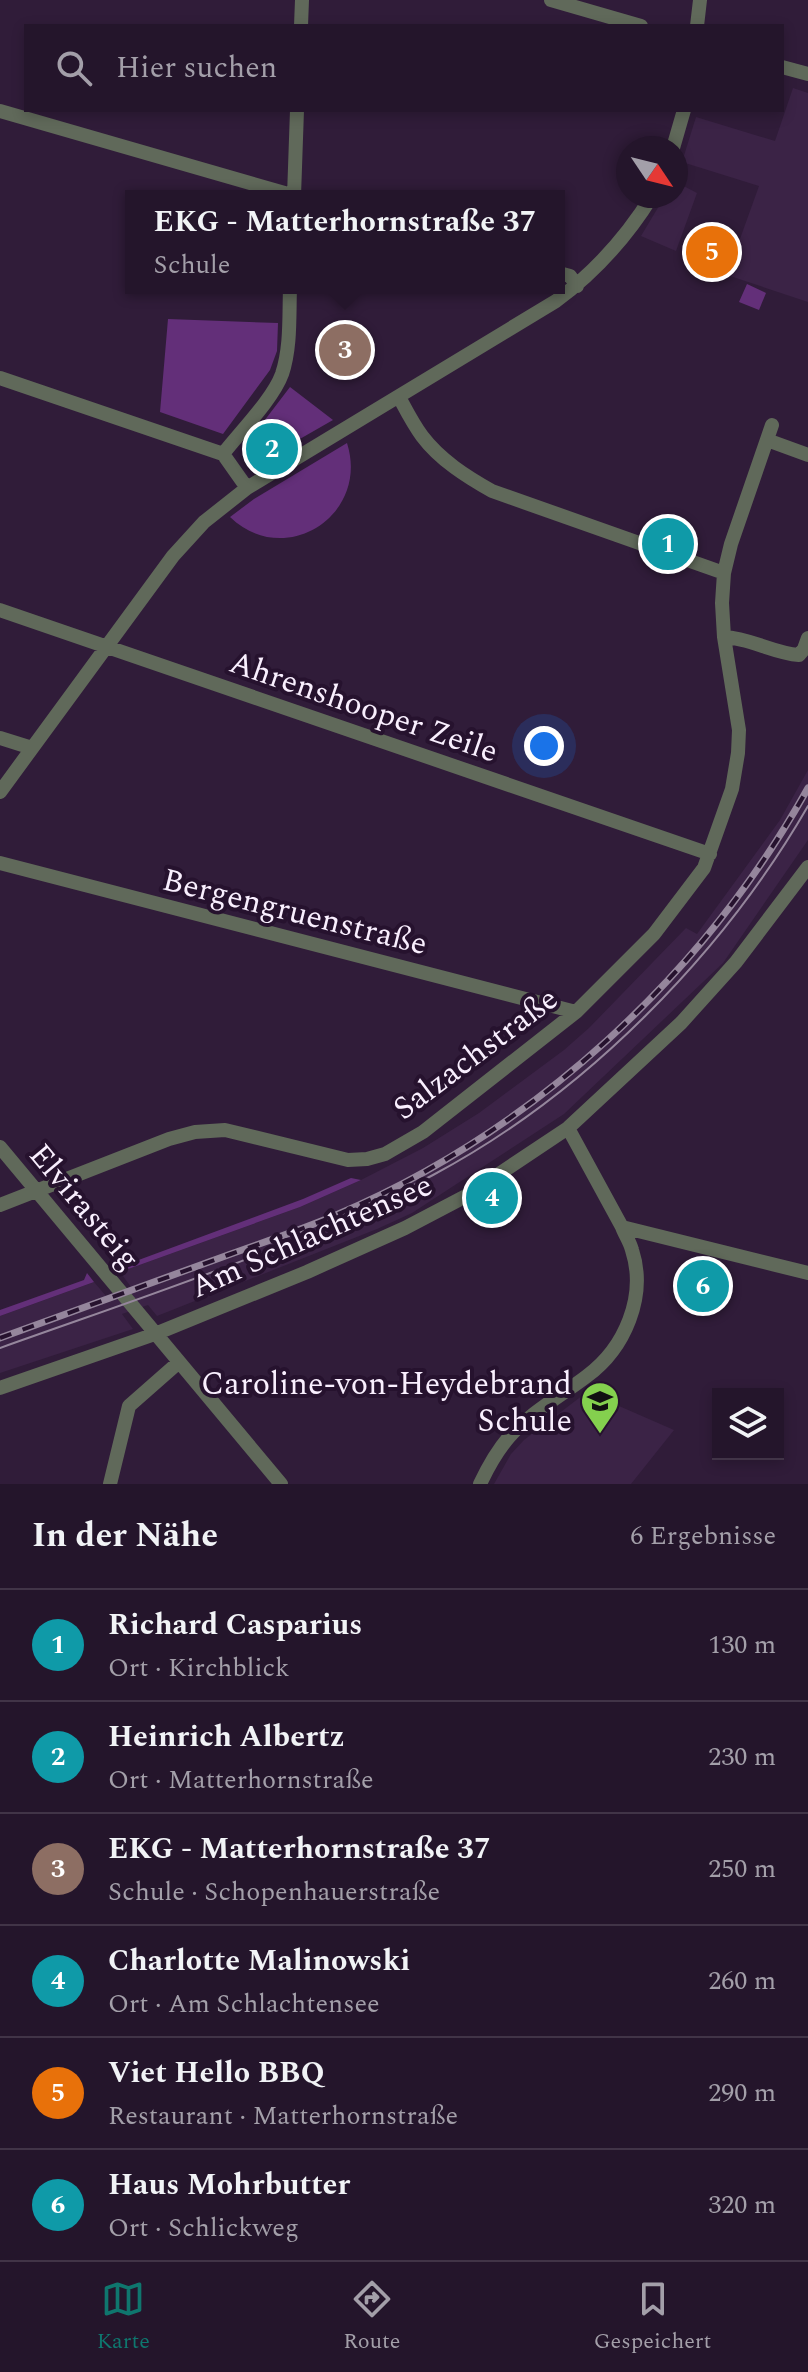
<!DOCTYPE html>
<html lang="de">
<meta charset="utf-8">
<style>
:root{--surface:#24152b;--page:#302237;--text:#f1f3f6;--muted:#a39fa9;--line:#413447;--accent:#0f766e}
body{margin:0;font-family:Spectral,serif;background:var(--page);color:var(--text)}
.controls{position:absolute;right:24px;bottom:24px;display:grid;overflow:hidden;border-radius:0px;box-shadow:0 4px 12px #0003}
.controls button{width:72px;height:72px;display:grid;place-items:center;padding:0;border:0;border-bottom:2px solid var(--line);background:var(--surface);color:var(--text);font:40px sans-serif}
.compass{position:absolute;left:616px;top:136px;width:72px;height:72px;border-radius:50%;background:var(--surface);box-shadow:0 4px 12px #0003;rotate:125deg}
.you{position:absolute;left:544px;top:746px;width:28px;height:28px;margin:-20px;border:6px solid #fff;border-radius:50%;background:#1a73e8;box-shadow:0 0 0 12px #1a73e833}
.badge{display:grid;place-items:center;width:52px;height:52px;border-radius:50%;background:var(--accent);color:#fff;font-size:26px;font-weight:700}
.pin{position:absolute;translate:-50% -50%;border:4px solid #fff;box-shadow:0 2px 8px #0006}
.popup{position:absolute;left:125px;top:190px;width:440px;height:104px;box-sizing:border-box;display:grid;place-content:center;border-radius:0px;background:var(--surface);filter:drop-shadow(0 2px 6px #0005);font-size:26px;white-space:nowrap;color:var(--muted)}
.popup b{font-size:30px;color:var(--text)}
.popup::after{content:'';position:absolute;left:50%;top:100%;margin-left:-16px;border:16px solid transparent;border-top-color:var(--surface)}
.list{margin:0;padding:0;list-style:none}
h2{display:flex;justify-content:space-between;align-items:center;height:104px;margin:0;padding:0 32px;font-size:34px}
h2 small{font-size:26px;font-weight:400;color:var(--muted)}
.list li{display:grid;grid-template-columns:52px 1fr auto;gap:24px;align-items:center;box-sizing:border-box;height:112px;padding:0 32px;border-top:2px solid var(--line)}
.list b{display:block;font-size:30px;white-space:nowrap}
.list p{margin:0;font-size:26px;white-space:nowrap;color:var(--muted)}
.list em{font-size:26px;font-style:normal;color:var(--muted)}
.icon{flex:none;width:44px;height:44px;fill:none;stroke:currentColor;stroke-width:2;stroke-linecap:round;stroke-linejoin:round}
.map{position:relative;flex:none;width:808px;height:1484px;overflow:hidden}
.search{position:absolute;background:var(--surface);box-shadow:0 4px 12px #0003;left:24px;right:24px;top:24px;height:88px;display:flex;align-items:center;gap:20px;box-sizing:border-box;padding:0 28px;border-radius:0px;color:var(--muted);font-size:30px}
.sheet{height:776px;background:var(--surface)}
nav{display:flex;justify-content:space-around;align-items:center;box-sizing:border-box;height:112px;border-top:2px solid var(--line);background:var(--surface);font-size:22px;color:var(--muted)}
nav a{display:grid;justify-items:center;gap:4px}
nav .on{color:var(--accent)}
.map>svg:first-child{display:block}
.built{fill:#3b2346}
.green{fill:#632f79}
.lines{fill:none;stroke-linecap:round;stroke-linejoin:round}
.minor{stroke:#60695a;stroke-width:14}
.tram{stroke:#95869c;stroke-width:2}
.rail-casing{stroke:#95869c;stroke-width:7}
.rail{stroke:#26122e;stroke-width:4;stroke-dasharray:12;stroke-linecap:butt}
.labels{text-anchor:middle;stroke-width:8;stroke-linejoin:round;paint-order:stroke}
.street-label{font-size:32px;fill:#f9effe;stroke:#26122e}
.poi-label{font-size:32px;fill:#f9effe;stroke:#26122e;text-anchor:end}
</style>
<div class="map">
<svg width="808" height="1484" viewBox="0 0 808 1484">
<rect width="100%" height="100%" fill="#301c39"/>
<!-- built -->
<path class="built" d="M793,88L808,93V302L727,275L759,186L682,162L696,117L775,141Z
M676,182L697,193L676,251L641,236L665,196H676Z
M808,770V840L723,963L564,1114L412,1213L377,1229L157,1316L148,1305L122,1314L133,1329L0,1373V1316L94,1282L106,1296L112,1294L131,1287L120,1272L300,1207L361,1180L423,1148L479,1113L564,1050L589,1028L686,928L697,934L780,820Z
M587,1392L674,1430L631,1484H494L511,1454L524,1440Z"/>
<!-- green -->
<path class="green" d="M747,284L766,293L759,310L739,302Z
M168,319L278,323L277,351L270,370L223,434L160,412Z
M290,387L333,420L251,467L242,450Z
M347,443C370,515 285,570 230,517L254,499Z
M351,1178L361,1180L300,1207L120,1272L117,1268L303,1199Z
M87,1273L94,1282L0,1316V1310L84,1280Z"/>
<g class="lines">
<!-- minor -->
<path class="minor" d="M551,0L641,26
M301,26L302,0
M697,26L700,0
M782,67L808,74
M0,111L295,196
M673,148L684,110
M294,196L297,110
M559,273L570,276L577,286
M0,378L223,454L247,488
M399,397C406,410 413,424 422,436C440,460 467,477 492,491L724,573
M767,440L808,455
M223,454C240,432 273,399 282,374C291,347 289,316 290,288
M0,610L710,854
M724,637C750,638 773,653 799,655L804,649L808,638
M0,738L32,748
M0,792L173,556L204,522L247,488L556,301C595,272 626,238 652,196
M0,863L576,1012
M568,1128L622,1227L808,1273
M0,1147L281,1484
M0,1205L169,1139L195,1132L225,1130L348,1160L367,1159L385,1154L423,1132L576,1012L654,934L704,868L732,789L738,753L739,730L724,637L722,603L724,573L731,544L772,425
M0,1388L155,1334L307,1272L405,1228L466,1196L568,1128L681,1023L736,962L808,867
M110,1484L129,1406L179,1362
M480,1484C488,1467 497,1451 509,1437C531,1412 561,1396 587,1376C625,1348 647,1296 632,1250C630,1242 625,1235 622,1227"/>
<!-- tram -->
<path class="tram" d="M0,1348C145,1296 297,1248 433,1175C585,1094 722,955 808,806"/>
<!-- rail casing -->
<g class="rail-casing">
<path id="rail" d="M0,1338C76,1310 152,1283 228,1255C264,1242 301,1230 336,1215C534,1131 703,976 808,788"/>
</g>
<!-- rail -->
<use href="#rail" class="rail"/>
</g>
<!-- icons -->
<defs>
<g id="school-pin" transform="scale(2)"><path d="M0 17L-7.5 6A9.5 9.5 0 1 1 7.5 6Z" fill="#84d04e" stroke="#26122e"/><path d="M0-5L7-2L0 1L-7-2ZM-4 1L0 2.5L4 1V4Q0 6-4 4Z" fill="#111"/></g>
</defs>
<g fill-rule="evenodd">
<use href="#school-pin" x="600" y="1401"/>
</g>
<g class="labels">
<!-- street labels -->
<g class="street-label">
<text transform="translate(364 706) rotate(19)" y="11">Ahrenshooper Zeile</text>
<text transform="translate(295 911) rotate(14)" y="11">Bergengruenstraße</text>
<text transform="translate(475 1053) rotate(-37)" y="11">Salzachstraße</text>
<text transform="translate(85 1206) rotate(50)" y="11">Elvirasteig</text>
<text transform="translate(311 1235) rotate(-24)" y="11">Am Schlachtensee</text>
</g>
<!-- poi labels -->
<g class="poi-label">
<text x="572" y="1394">Caroline-von-Heydebrand<tspan x="572" dy="37">Schule</tspan></text>
</g>
</g>
</svg>
<div class="controls">
<button><svg class="icon" aria-label="layers" viewBox="0 0 24 24"><path d="M12 4l9 5-9 5-9-5zM3 14l9 5 9-5"/></svg></button>
</div>
<svg class="compass" viewBox="-18 -18 36 36"><path d="M0-13l5 13h-10z" fill="#e53935"/><path d="M0 13l5-13h-10z" fill="#a39fa9"/></svg>
<div class="you"></div>
<div class="pin badge" style="left:668px;top:544px;background:#0f9aa8">1</div>
<div class="pin badge" style="left:272px;top:449px;background:#0f9aa8">2</div>
<div class="pin badge" style="left:345px;top:350px;background:#8d6e63">3</div>
<div class="popup"><b>EKG - Matterhornstraße 37</b>Schule</div>
<div class="pin badge" style="left:492px;top:1198px;background:#0f9aa8">4</div>
<div class="pin badge" style="left:712px;top:252px;background:#e8710a">5</div>
<div class="pin badge" style="left:703px;top:1286px;background:#0f9aa8">6</div>
<div class="search"><svg class="icon" aria-label="search" viewBox="0 0 24 24"><circle cx="10" cy="10" r="6"/><path d="M15 15l6 6"/></svg>Hier suchen</div>
</div>
<section class="sheet">
<h2>In der Nähe<small>6 Ergebnisse</small></h2>
<ul class="list">
<li><span class="badge" style="background:#0f9aa8">1</span><div><b>Richard Casparius</b><p>Ort · Kirchblick</p></div><em>130 m</em></li>
<li><span class="badge" style="background:#0f9aa8">2</span><div><b>Heinrich Albertz</b><p>Ort · Matterhornstraße</p></div><em>230 m</em></li>
<li><span class="badge" style="background:#8d6e63">3</span><div><b>EKG - Matterhornstraße 37</b><p>Schule · Schopenhauerstraße</p></div><em>250 m</em></li>
<li><span class="badge" style="background:#0f9aa8">4</span><div><b>Charlotte Malinowski</b><p>Ort · Am Schlachtensee</p></div><em>260 m</em></li>
<li><span class="badge" style="background:#e8710a">5</span><div><b>Viet Hello BBQ</b><p>Restaurant · Matterhornstraße</p></div><em>290 m</em></li>
<li><span class="badge" style="background:#0f9aa8">6</span><div><b>Haus Mohrbutter</b><p>Ort · Schlickweg</p></div><em>320 m</em></li>
</ul>
</section>
<nav>
<a class="on"><svg class="icon" aria-label="map" viewBox="0 0 24 24"><path d="M3 6l6-2 6 2 6-2v14l-6 2-6-2-6 2zM9 4v14M15 6v14"/></svg>Karte</a>
<a><svg class="icon" aria-label="directions" viewBox="0 0 24 24"><path d="M12 3l9 9-9 9-9-9zM9 14v-3h6M13 9l2 2-2 2"/></svg>Route</a>
<a><svg class="icon" aria-label="saved" viewBox="0 0 24 24"><path d="M7 4h10v16l-5-4-5 4z"/></svg>Gespeichert</a>
</nav>
